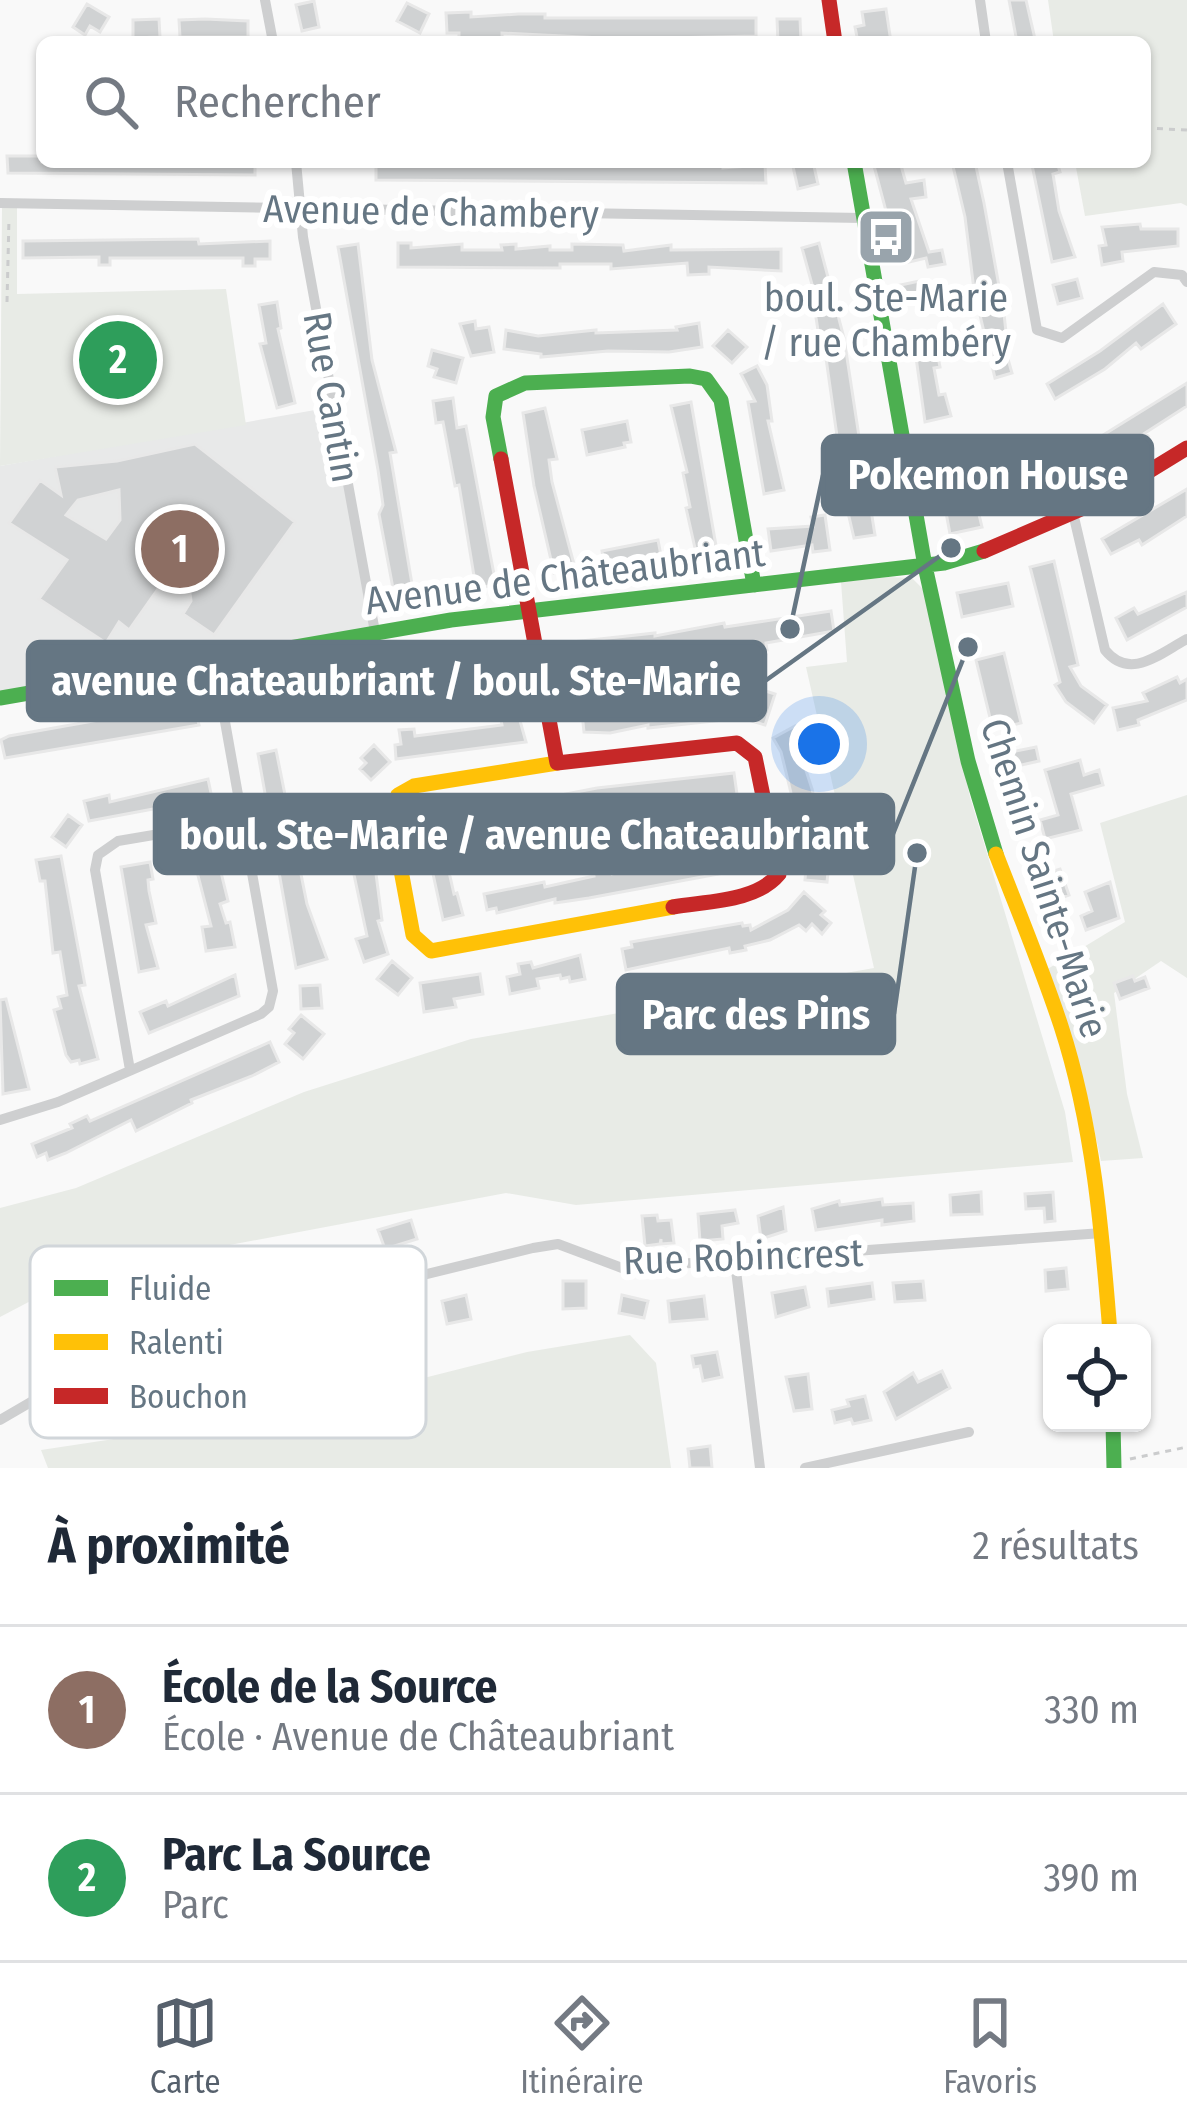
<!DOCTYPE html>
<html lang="fr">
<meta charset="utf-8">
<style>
:root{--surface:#fff;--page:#f2f2f3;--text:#1f2937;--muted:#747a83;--line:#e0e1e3;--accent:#56606c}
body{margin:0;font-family:"Fira Sans Condensed",sans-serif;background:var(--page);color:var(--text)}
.controls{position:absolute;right:36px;bottom:36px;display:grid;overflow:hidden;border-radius:18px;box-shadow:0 3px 9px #0004}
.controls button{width:108px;height:108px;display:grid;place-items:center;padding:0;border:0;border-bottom:3px solid var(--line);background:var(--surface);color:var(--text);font:60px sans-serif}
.you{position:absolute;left:819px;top:744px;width:42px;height:42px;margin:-30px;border:9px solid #fff;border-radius:50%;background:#1a73e8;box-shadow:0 0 0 18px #1a73e833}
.badge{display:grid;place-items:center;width:78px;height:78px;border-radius:50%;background:var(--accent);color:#fff;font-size:39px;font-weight:700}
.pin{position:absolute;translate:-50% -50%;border:6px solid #fff;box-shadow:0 3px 12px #0006}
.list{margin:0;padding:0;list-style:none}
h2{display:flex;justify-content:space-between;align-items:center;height:156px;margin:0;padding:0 48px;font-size:51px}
h2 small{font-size:39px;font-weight:400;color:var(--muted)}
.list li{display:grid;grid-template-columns:78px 1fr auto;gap:36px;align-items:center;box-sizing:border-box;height:168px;padding:0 48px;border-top:3px solid var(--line)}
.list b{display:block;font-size:45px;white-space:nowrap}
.list p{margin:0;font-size:39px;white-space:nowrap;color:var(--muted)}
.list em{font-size:39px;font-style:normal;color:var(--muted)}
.icon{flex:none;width:66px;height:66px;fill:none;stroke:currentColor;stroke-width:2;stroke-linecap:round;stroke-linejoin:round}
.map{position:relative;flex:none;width:1187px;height:1468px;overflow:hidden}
.search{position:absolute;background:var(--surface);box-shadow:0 3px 9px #0004;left:36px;right:36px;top:36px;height:132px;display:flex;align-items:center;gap:30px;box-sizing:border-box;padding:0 42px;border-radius:18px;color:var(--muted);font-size:45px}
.sheet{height:492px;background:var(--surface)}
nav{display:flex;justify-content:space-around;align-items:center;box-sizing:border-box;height:168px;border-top:3px solid var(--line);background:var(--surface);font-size:33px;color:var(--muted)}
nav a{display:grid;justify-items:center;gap:6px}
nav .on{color:var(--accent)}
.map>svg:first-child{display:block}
.built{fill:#e8e9e9}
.green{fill:#e8ebe6}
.building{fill:#d0d2d3;stroke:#e8e8e8;stroke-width:3;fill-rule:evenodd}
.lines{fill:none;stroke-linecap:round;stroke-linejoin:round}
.path{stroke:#cbcccd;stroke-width:3;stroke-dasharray:6 6;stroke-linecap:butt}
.street{stroke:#cecfd0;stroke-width:10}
.fast{stroke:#4caf50;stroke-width:15}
.slow{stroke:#ffc107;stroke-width:15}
.jam{stroke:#c62828;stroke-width:15}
.labels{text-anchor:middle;stroke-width:12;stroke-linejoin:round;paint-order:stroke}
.street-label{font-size:39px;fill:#657683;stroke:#fff}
.poi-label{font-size:39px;fill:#657683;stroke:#fff}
.key{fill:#fff;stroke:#d1d6da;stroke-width:3}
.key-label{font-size:33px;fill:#657683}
.leader{fill:none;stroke:#657683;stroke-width:4.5}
.callout-dot{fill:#657683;stroke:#fff;stroke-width:4.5}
.callout{fill:#657683;stroke:#657683;stroke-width:4.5}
.callout-label{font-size:42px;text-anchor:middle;font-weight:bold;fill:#fff}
</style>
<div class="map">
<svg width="1187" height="1468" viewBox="0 0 1187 1468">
<rect width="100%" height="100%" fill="#f9f9f9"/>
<!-- built -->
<path class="built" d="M332,407L375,632L0,693V466Z"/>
<!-- green -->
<path class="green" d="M1048,0H1187V206L1181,203L1085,216L1075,162H1145V42H1054Z
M2,206H17V294L226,289L246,425L0,466Z
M889,577L912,578L925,591L970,797L1065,1112L1073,1162L576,1205L506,1193L86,1272L0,1317V1208L76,1188L304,1092L471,1039L874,968L806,667L847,662L841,582Z
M1187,795V978L1161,961L1114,993L1127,1094L1143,1158L1101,1161L1090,1110L1041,973L1125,922L1100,823Z
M630,1335L656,1363L671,1468H48L41,1450L285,1413L527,1352Z"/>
<!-- building -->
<path class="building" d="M1009,0H1026L1035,39L1017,42Z
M314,1L319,27L302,31L296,5Z
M407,3L429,14L420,33L397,21Z
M87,4L109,17L100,32L90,26L85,35L73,27Z
M886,9L891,42H858L855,27L864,25L862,12Z
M471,12V17L518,14H545V18H756V36L622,39L502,33V42H488V38H459V33H447L446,13Z
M159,19L160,37L133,38V20Z
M205,19L248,21V37H180L179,20Z
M777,19H800L801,42H778Z
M7,156H42V162H255V175L8,173Z
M376,162L689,163L690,166L723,165V168L765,165L766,183L376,180Z
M792,162H813L818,184L798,189Z
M873,162H900L906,183L924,180L926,197L911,199L929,252L942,250L945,264L928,267L926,258L905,263L891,214L887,215Z
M952,162H975L984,203L1004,314L1007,341L1003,342L1012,373L995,378L974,290L965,217Z
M1037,162H1057L1060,172L1053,174L1059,211L1075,257L1052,262L1032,165Z
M1140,224L1141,229H1178V246L1122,252L1123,261L1102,265L1099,246L1106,245L1102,227Z
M198,239L199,244L270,241V259H255V266H243V258H110V265H99V257L23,258V241Z
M398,243H411V248L462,244V250H502L501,245L516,244V249L550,246V250H572V244L623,245L624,251L671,245V250L781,249V271L709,267V274L688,275L687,263L611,269V264H560V268L398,267Z
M819,243L844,338L860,443L868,466L864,467L875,535L854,538L841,483L849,481L837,436L823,337H819L815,311L819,310L802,248Z
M358,244L372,360L396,452L390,453L414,596L395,599L379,514L383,505L378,470L338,247Z
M1077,279L1082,298L1058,304L1053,285Z
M924,280V301L908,304L907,299L900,301L896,286Z
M277,302L281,328L278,329L295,403L277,408L260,344L266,343L259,305Z
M1163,304L1176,324L1141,349L1136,343L1105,369L1055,399L1047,384L1100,351Z
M475,321L476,329L489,327L494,352L471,356L460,324Z
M699,323L702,347L669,352L608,351L541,357V354L504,349L506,330L538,336L596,330V333L677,330L676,327Z
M728,330L747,347L732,363L713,346Z
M941,338L944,350L937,351L940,367L934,368L939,395L945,394L951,416L925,422L914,343Z
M432,350L463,358L456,383L434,377L437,369L428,366Z
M757,366L767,385L772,421H768L784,490L764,494L748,402L755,401L741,374Z
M1187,383V406L1145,433L1148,436L1082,474L1006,508L997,487L1087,445Z
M453,398L457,428L466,426L496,585L476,588L459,485L455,486L443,422L436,423L433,401Z
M691,402L719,563L699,566L686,508L690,507L683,473L687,472L671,406Z
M545,408L557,459L549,460L552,482L575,568L554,573L534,486L523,413Z
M627,421L631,442L624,443L625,447L587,455L582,430Z
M956,442L969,499L975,498L982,527L950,534L934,448Z
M195,444L295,522L214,635L183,614L191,601L187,571L165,579L129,630L119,622L106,643L39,599L67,560L9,523L40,480L61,495L55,467L117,461ZM119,490L120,520L106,539L66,515L78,500Z
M1187,489V516L1142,545L1139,540L1111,554L1102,539Z
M825,515L830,550L813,552L812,545L771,551L768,529L813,526L811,517Z
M658,540L662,561L605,570L602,551Z
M1054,561L1078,665L1070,667L1081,686L1107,705L1094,723L1066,702L1055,685L1060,682L1030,567Z
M1008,583L1013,606L962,617L957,593Z
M1187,592V607L1127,640L1116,618L1134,608L1138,614Z
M831,611L834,631L766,643L767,650L757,652L756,646L734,650L733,644L566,668L562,643L655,633V636L724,623L725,627Z
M1004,653L1021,723L993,730L976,660Z
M1177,677L1180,683L1187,679V700L1138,720L1139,725L1118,730L1113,708L1147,701L1143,693Z
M759,689L775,694L765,725L742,718L648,728V725L610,733L584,732L582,713L685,704L750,692L757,695Z
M194,703L199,725L5,758L1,740L9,736Z
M517,710L526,742L396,759L395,745L401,744L399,730L414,729L415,736L502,725L501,720L506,719L505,713Z
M795,726L803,739L794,744L800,765L804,764L812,789L829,863L827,882L805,880L806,867L791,793L781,752L773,738Z
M374,745L390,762L371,780L360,769L366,763L361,758Z
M1036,747L1039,761L1004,769L1001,754Z
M276,750L307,904L327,959L296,968L258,754Z
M1080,760L1084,775L1099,770L1103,785L1071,794L1081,830L1045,839L1040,820L1058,815L1045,770Z
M734,773L737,794L640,806V801L567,815V819L545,823L544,818L475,831L471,808L529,795L530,801L597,788Z
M208,779L212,798L89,821L84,801L109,795L110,802Z
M447,808L452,831L443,832L442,841L454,894L457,893L463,915L443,920L420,814Z
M68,815L82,825L66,847L52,837Z
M741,847L745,869L589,898L555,903V899L497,913L496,908L487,910L484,894L544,882L545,887L594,876L593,871L610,867L612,874L710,849L711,853Z
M216,852L228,901L220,904L226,923L230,922L235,947L206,951L202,927L211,926L194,860Z
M61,856L85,985L79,986L98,1059L80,1064L79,1060L71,1062L66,1055L54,1010L61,1008L58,997L67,995L60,952L53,953L45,881H40L36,860Z
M150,862L153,879L148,880L149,891L156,923L146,925L158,968L139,972L121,867Z
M375,866L382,920L378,921L388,954L364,962L356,939L367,936L353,870Z
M1060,869L1069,895L1049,902L1040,875Z
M1110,882L1119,918L1086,930L1081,916L1092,911L1085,892Z
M804,892L825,911L821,915L831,923L822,934L812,924L806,931L799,925L770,940L745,946L746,950L730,953L729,948L626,970L622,949L632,947L631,942L742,923L743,926L750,925L751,930L788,910Z
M580,955L585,979L570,982L569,977L561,979L560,975L537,979L539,988L510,994L507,977L520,974L518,964L531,962L533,968Z
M392,961L412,978L398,995L377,979Z
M480,974L483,994L454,999L456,1007L424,1012L420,983Z
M235,975L239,996L149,1033L140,1012L166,1001L168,1006Z
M1133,976L1135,981L1145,977L1149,988L1120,999L1114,983Z
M320,985L322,1008L301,1009L300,986Z
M6,999L29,1089L3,1094L0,1000Z
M301,1015L324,1034L303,1059L285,1044L294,1033L289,1029Z
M270,1042L279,1062L252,1076L191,1100L192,1103L136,1131L131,1120L66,1153L48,1160L46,1153L37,1157L32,1144L72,1128L70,1124L87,1116L90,1121Z
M981,1192L982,1214L951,1215L950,1195Z
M1053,1192L1055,1221L1045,1222L1044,1208L1026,1209L1025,1194Z
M882,1199L883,1205L913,1203L914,1221L882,1225V1220L816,1230L812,1209L839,1201L840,1205Z
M783,1207L786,1231L761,1239L758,1216Z
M735,1210L738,1223L722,1226L723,1239L700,1241L698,1214Z
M657,1215L658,1221L671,1220L674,1243L661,1244V1239L660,1244L645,1246L642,1216Z
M411,1220L417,1239L385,1249L378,1230Z
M1066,1268L1068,1289L1046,1291L1045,1270Z
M563,1281H586V1308L563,1309Z
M923,1281L925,1300L895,1302L893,1283Z
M872,1283L874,1299L829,1306L827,1289Z
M805,1287L809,1307L776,1317L772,1293Z
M466,1295L471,1319L447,1324L442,1301Z
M622,1295L648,1301L644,1318L619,1313Z
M704,1296L707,1319L670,1322L668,1301Z
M717,1352L722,1377L703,1381L700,1366L694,1367L692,1356Z
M942,1371L950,1388L896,1419L884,1392L913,1373L918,1382Z
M808,1374L812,1409L794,1411L786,1377Z
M865,1396L871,1420L853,1424L851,1419L835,1423L832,1410L849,1406L847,1400Z
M710,1446L712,1468H690L688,1449Z"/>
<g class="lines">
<!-- path -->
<path class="path" d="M1145,128L1187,130
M7,302L9,218
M1130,1459L1187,1447"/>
<!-- street -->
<path class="street" d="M265,0L273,42
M980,0L986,42
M296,162L303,237L375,632
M1007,162L1037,330L1062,338L1154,272L1182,275L1187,282
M0,203L862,218
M1073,513L1105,650C1130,681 1159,654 1187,639
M130,1070L95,870L98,855L118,841L242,820
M0,1120L58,1102L261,1014L269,1007L273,991L214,660
M735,1262L760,1468
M0,1420L91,1367L263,1352L287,1343L313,1302L533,1248L558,1244L622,1268L1102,1233
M805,1468L969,1432"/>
<!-- fast -->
<path class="fast" d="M854,162L925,566L968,761L996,854
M501,459L493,417L496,396L525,383L690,376L706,379L721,400L754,585
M0,698L451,620L944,563L984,551
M1113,1423L1114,1468"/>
<!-- slow -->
<path class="slow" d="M557,763L414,786L398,795L392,822L413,935L431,951L673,907
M996,854C1018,911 1042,968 1061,1026C1093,1124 1102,1231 1110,1333"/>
<!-- jam -->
<path class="jam" d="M829,0L835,42
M501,459L557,763L737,743L755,757L779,874C756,902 707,901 673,907
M984,551L1102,500L1187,448"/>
</g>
<!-- icons -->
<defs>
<g id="bus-square" transform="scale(3)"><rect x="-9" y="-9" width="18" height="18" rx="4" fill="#99a4ac" stroke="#fff"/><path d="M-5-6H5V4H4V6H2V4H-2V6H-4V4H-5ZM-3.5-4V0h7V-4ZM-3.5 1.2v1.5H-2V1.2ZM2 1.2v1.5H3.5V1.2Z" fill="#fff"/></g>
</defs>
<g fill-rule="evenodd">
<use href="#bus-square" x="886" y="237"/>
</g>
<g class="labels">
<!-- street labels -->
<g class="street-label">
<text transform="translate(431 211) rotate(1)" y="14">Avenue de Chambery</text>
<text transform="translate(332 397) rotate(80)" y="14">Rue Cantin</text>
<text transform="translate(565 576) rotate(-7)" y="14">Avenue de Châteaubriant</text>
<text transform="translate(1045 878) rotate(72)" y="14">Chemin Sainte-Marie</text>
<text transform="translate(743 1256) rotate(-2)" y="14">Rue Robincrest</text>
</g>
<!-- poi labels -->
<g class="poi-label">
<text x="886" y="311">boul. Ste-Marie<tspan x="886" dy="45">/ rue Chambéry</tspan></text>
</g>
</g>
<!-- legend -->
<rect x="30" y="1246" width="396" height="192" rx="18" class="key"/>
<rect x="54" y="1280" width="54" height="16" fill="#4caf50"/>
<rect x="54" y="1334" width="54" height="16" fill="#ffc107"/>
<rect x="54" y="1388" width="54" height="16" fill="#c62828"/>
<g class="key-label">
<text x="129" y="1300">Fluide</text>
<text x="129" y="1354">Ralenti</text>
<text x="129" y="1408">Bouchon</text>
</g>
<!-- callouts -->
<path class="leader" d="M790 629L823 475M951 548L765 681M968 647L893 834M917 853L894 1014"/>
<g class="callout-dot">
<circle cx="790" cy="629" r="12"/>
<circle cx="951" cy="548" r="12"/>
<circle cx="968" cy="647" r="12"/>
<circle cx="917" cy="853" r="12"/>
</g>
<g class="callout">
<rect x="823" y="436" width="329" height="78" rx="12"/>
<rect x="28" y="642" width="737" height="78" rx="12"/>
<rect x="155" y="795" width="738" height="78" rx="12"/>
<rect x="618" y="975" width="276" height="78" rx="12"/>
</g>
<g class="callout-label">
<text x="988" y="489">Pokemon House</text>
<text x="396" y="695">avenue Chateaubriant / boul. Ste-Marie</text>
<text x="524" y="849">boul. Ste-Marie / avenue Chateaubriant</text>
<text x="756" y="1029">Parc des Pins</text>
</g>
</svg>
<div class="controls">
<button><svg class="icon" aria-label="locate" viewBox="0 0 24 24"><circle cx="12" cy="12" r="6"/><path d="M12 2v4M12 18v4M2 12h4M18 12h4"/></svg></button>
</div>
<div class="you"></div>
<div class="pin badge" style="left:180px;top:549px;background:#8d6e63">1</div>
<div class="pin badge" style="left:118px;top:360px;background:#2e9e5b">2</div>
<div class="search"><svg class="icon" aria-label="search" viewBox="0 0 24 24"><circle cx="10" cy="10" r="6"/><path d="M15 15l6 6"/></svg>Rechercher</div>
</div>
<section class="sheet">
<h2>À proximité<small>2 résultats</small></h2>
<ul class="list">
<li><span class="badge" style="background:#8d6e63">1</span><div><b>École de la Source</b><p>École · Avenue de Châteaubriant</p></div><em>330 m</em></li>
<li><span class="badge" style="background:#2e9e5b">2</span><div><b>Parc La Source</b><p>Parc</p></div><em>390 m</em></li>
</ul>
</section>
<nav>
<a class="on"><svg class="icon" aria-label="map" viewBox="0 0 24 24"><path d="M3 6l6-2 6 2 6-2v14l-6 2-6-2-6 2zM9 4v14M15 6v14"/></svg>Carte</a>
<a><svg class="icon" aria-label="directions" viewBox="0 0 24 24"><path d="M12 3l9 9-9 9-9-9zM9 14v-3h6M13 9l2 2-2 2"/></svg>Itinéraire</a>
<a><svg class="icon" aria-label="saved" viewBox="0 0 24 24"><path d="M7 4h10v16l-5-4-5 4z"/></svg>Favoris</a>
</nav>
